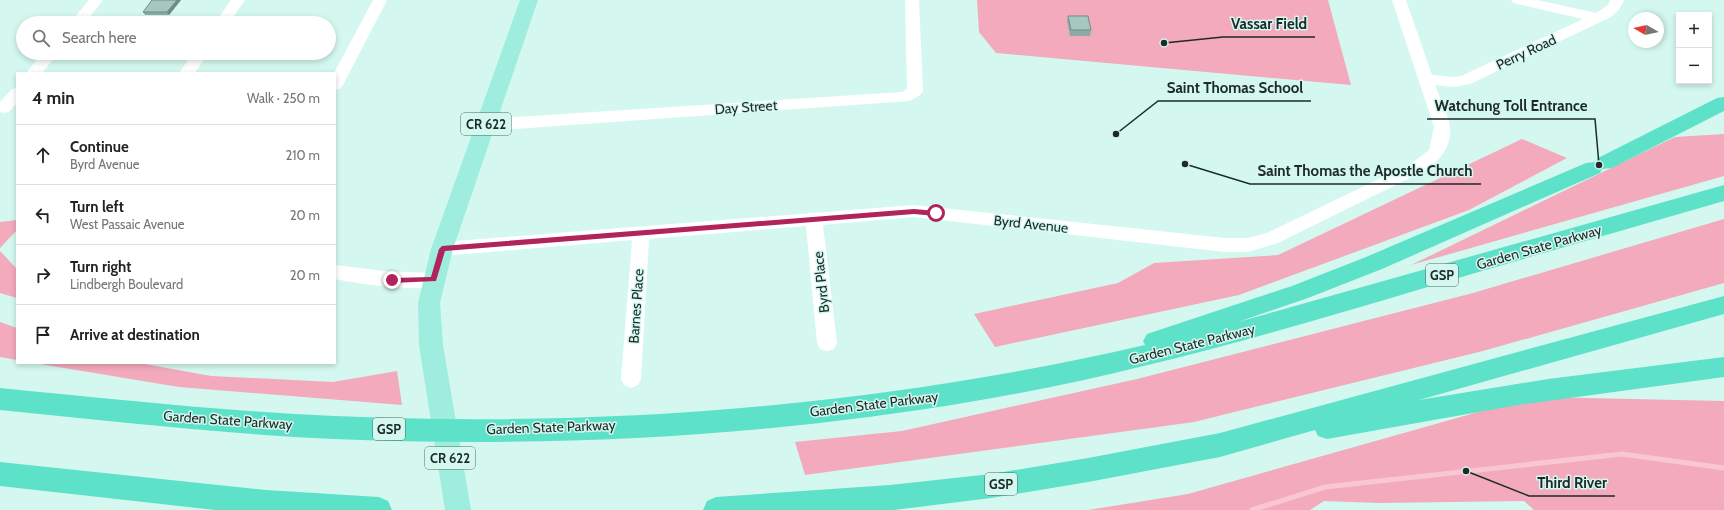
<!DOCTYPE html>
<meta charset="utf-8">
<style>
:root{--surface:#fff;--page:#f2f2f2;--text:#222;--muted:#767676;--line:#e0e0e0}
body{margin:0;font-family:Cabin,sans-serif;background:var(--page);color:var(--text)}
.controls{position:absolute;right:12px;top:12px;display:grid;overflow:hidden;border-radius:0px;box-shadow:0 2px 6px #0003}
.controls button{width:36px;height:36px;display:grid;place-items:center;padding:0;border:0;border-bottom:1px solid var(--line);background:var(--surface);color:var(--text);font:20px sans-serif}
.compass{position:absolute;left:1628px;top:12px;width:36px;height:36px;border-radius:50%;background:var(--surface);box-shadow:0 2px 6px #0003;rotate:279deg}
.stop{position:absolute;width:12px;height:12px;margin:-9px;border:3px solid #b1235b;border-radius:50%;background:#fff}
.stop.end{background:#b1235b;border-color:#fff;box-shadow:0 1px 4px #0008}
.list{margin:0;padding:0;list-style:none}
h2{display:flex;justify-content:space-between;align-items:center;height:52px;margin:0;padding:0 16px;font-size:17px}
h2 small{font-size:13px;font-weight:400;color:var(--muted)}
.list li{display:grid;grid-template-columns:26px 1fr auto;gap:12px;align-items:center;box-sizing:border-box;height:60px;padding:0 16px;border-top:1px solid var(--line)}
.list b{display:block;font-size:15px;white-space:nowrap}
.list p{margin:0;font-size:13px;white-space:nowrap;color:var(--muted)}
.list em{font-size:13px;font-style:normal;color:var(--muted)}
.icon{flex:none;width:22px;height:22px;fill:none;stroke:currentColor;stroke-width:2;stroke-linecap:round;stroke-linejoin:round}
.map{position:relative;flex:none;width:1724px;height:510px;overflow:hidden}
.search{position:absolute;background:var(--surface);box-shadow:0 2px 6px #0003;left:16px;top:16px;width:320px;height:44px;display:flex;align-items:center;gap:10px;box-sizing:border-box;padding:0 14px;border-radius:22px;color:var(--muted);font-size:15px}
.panel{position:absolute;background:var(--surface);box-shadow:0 2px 6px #0003;left:16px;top:72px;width:320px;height:292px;border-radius:0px}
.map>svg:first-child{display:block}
.green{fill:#f3aabc}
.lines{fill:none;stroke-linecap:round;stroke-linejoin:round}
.stream{stroke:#f9c7d2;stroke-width:5}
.minor{fill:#fff;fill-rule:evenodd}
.primary{fill:#9eeddf;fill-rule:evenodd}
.motorway{fill:#5ee1c9;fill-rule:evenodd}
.wall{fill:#8daba4}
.shaded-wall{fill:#738b86}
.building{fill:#a4c7bf;stroke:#738b86}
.route{fill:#b1235b}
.labels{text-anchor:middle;stroke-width:3;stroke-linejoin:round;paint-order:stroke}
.shield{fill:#d4f8ef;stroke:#546863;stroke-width:1}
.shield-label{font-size:13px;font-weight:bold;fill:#1d2a27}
.street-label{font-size:14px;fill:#1d2a27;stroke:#d4f8ef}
.leader{fill:none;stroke:#1d2a27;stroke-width:1.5}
.callout-dot{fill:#1d2a27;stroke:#d4f8ef;stroke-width:1.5}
.callout-label{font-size:15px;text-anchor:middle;font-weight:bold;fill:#1d2a27;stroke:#d4f8ef;stroke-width:3;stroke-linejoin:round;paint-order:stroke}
</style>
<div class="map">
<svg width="1724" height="510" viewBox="0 0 1724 510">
<rect width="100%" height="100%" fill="#d4f8ef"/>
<!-- green -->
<path class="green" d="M977,0H1328L1351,85L996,53L979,32Z
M1724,134V176L1411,265L1675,137Z
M1522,139L1567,158L1469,210L1239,295L995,347L974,314L1118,283L1154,263L1278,255Z
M1724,219V283L1483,351L1194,422L805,475L795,442L902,431L1137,379L1473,293Z
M17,220V230L0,248V222Z
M0,251L17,269V298L0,293Z
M0,322L17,328V360L0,357Z
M34,363H139L211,376L333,382L397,371L402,405L179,387Z
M1540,397L1724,401V510H1534L1524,501L1379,503L1324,501L1310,510H1088L1188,494L1510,403Z"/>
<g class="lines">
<!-- stream -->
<path class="stream" d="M1252,510L1325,487L1622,454L1724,468"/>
<!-- minor -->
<path class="minor" d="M89,0H103L85,23H70Z
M231,0H245L229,23H215Z
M373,0H387L343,85L340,89L335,90V73H334Z
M905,0H919L923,91L920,95L910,101L485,131L479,129L477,125L479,121L485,119L902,92L907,89Z
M1392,0H1406L1432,75L1454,77L1461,76L1583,19L1513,3L1511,0H1537L1596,13L1608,5L1610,0H1624L1619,10L1611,17L1470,84L1454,87L1435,85C1439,96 1449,117 1450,127C1452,147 1439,162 1424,171L1278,243L1248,252H1225L914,217L823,225L837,343L834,349L827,351L820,349L817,343L806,226L649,239L641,379L638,385L631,388L624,385L621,379L632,240L442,256L436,254L433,249L436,244L442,242L914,205L1225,238H1248L1267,233L1412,163L1429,150L1434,127Z
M43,53H58L42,73H26Z
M193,53H208L195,73H179Z
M17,88V103C12,109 9,115 0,112V102L12,89Z
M335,265L384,271L434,273L441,275L443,280L441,285C418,293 360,284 335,279Z"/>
<!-- primary -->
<path class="primary" d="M520,0H538L453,249L440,303L443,345L471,510H445L419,345L418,303L431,249Z"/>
<!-- motorway -->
<path class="motorway" d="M1724,97V111L1612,168L1602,169L1600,173L1382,269L1308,298L1238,322L1724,185V201C1620,231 1515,261 1411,292C1267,335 1123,376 975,401C764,437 547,448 334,439C222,434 111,421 0,410V388C111,399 223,411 335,416C606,428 881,406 1145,345L1143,341L1147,334L1292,286L1366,257L1586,163L1596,162L1598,158L1717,98Z
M1724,296V314L1419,400L1548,379L1724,357V377L1518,405L1327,439L1318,436L1315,430L1220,457L1088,482L991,498L894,510H703L707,501L716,497L890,485L991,474L1088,458L1220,433Z
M0,462L266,490L379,497L388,501L392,510H215L0,486Z"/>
</g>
<!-- wall -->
<path class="wall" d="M181,0L169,15H145L143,12Z
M1068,16L1091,30L1090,36H1070L1067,21Z"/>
<!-- shaded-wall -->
<path class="shaded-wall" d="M177,0H181L169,15L167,12Z"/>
<!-- building -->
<path class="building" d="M152,0H177L167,12H143Z
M1068,16H1088L1091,30H1071Z"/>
<!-- route -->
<path class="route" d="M914,209L936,211L939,213L936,216L914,214L445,251L436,281L392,283L389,280L392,278L431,277L439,249L442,246Z"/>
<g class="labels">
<!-- shield labels -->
<g class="shield">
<rect x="461" y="113" width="50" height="22" rx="3"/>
<rect x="1426" y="264" width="32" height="22" rx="3"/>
<rect x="373" y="418" width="32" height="22" rx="3"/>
<rect x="425" y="447" width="50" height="22" rx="3"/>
<rect x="985" y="473" width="32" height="22" rx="3"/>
</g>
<g class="shield-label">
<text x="486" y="129">CR 622</text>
<text x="1442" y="280">GSP</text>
<text x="389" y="434">GSP</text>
<text x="450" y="463">CR 622</text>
<text x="1001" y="489">GSP</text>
</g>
<!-- street labels -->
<g class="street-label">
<text transform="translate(1526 52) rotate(-25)" y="5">Perry Road</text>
<text transform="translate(746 107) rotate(-4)" y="5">Day Street</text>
<text transform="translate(1031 224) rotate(6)" y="5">Byrd Avenue</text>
<text transform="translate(1539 247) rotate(-16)" y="5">Garden State Parkway</text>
<text transform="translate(821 282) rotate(-96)" y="5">Byrd Place</text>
<text transform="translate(636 306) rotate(-86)" y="5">Barnes Place</text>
<text transform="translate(1192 344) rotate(-14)" y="5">Garden State Parkway</text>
<text transform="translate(874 404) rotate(-7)" y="5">Garden State Parkway</text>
<text transform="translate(228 420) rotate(4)" y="5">Garden State Parkway</text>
<text transform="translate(551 427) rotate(-2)" y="5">Garden State Parkway</text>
</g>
</g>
<!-- callouts -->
<path class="leader" d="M1164 43L1223 37H1315M1116 134L1158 101H1311M1599 165L1595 119H1427M1185 164L1250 184H1481M1466 471L1529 496H1615"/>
<g class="callout-dot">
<circle cx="1164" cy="43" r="4"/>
<circle cx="1116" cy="134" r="4"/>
<circle cx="1599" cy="165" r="4"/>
<circle cx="1185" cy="164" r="4"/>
<circle cx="1466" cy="471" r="4"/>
</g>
<g class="callout-label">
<text x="1269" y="29">Vassar Field</text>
<text x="1235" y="93">Saint Thomas School</text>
<text x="1511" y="111">Watchung Toll Entrance</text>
<text x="1365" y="176">Saint Thomas the Apostle Church</text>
<text x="1572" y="488">Third River</text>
</g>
</svg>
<div class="controls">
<button>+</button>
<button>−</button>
</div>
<svg class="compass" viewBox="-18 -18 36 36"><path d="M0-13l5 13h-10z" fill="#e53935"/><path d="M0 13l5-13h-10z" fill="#767676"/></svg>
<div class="stop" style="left:936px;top:213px"></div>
<div class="stop end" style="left:392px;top:280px"></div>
<div class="search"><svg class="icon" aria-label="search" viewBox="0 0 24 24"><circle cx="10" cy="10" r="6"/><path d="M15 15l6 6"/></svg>Search here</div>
<section class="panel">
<h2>4 min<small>Walk · 250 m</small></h2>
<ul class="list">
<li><svg class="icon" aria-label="ahead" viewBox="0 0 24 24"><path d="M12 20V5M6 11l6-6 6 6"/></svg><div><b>Continue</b><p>Byrd Avenue</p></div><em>210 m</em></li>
<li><svg class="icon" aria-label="left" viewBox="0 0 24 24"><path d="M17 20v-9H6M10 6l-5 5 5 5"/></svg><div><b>Turn left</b><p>West Passaic Avenue</p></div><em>20 m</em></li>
<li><svg class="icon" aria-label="right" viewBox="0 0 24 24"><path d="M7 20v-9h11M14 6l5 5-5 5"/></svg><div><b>Turn right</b><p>Lindbergh Boulevard</p></div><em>20 m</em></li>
<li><svg class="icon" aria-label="arrive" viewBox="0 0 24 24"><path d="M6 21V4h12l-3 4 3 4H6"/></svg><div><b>Arrive at destination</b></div></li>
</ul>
</section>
</div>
